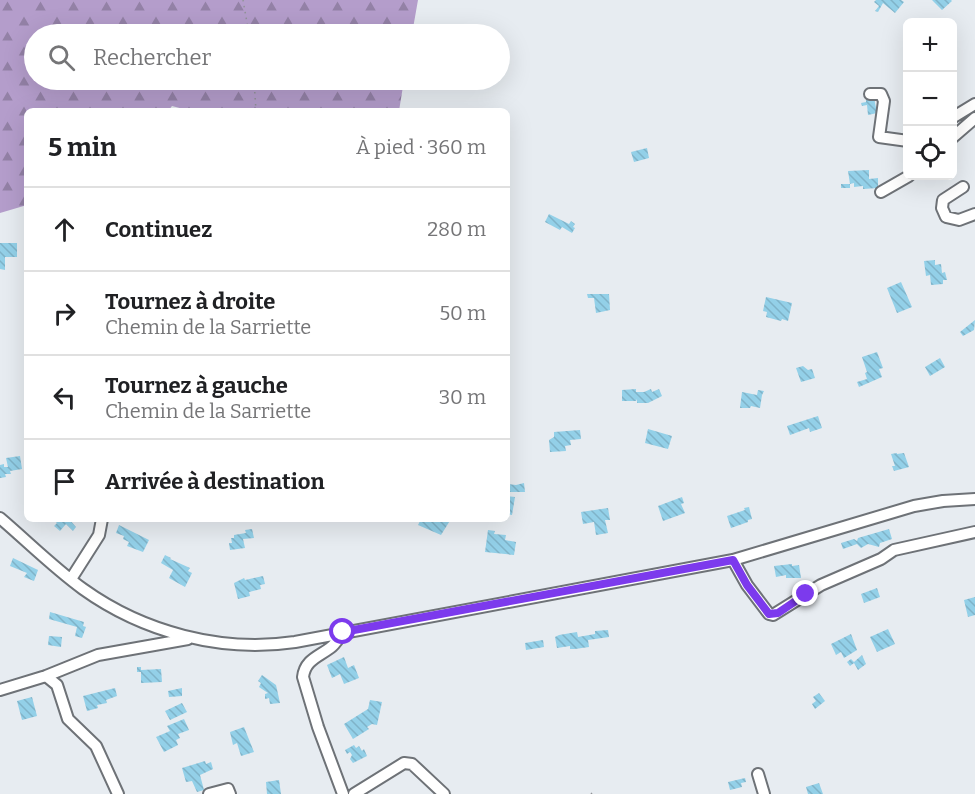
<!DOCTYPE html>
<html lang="fr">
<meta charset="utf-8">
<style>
:root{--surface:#fff;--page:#f6f6f6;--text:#202124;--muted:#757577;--line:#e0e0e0}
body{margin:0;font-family:Bitter,serif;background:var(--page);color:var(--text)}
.controls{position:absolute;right:18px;top:18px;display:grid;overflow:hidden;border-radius:9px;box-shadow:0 6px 24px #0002}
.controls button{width:54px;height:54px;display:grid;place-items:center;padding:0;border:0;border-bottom:2px solid var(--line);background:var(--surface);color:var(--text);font:30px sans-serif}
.stop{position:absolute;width:18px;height:18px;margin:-14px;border:4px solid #7c3aed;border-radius:50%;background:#fff}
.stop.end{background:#7c3aed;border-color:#fff;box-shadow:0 2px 6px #0008}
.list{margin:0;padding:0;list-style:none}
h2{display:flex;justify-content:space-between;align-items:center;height:78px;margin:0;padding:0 24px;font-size:26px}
h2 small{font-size:20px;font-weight:400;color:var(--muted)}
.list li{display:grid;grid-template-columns:39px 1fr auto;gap:18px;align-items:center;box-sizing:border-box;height:84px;padding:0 24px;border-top:2px solid var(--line)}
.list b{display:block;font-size:22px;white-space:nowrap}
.list p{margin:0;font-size:20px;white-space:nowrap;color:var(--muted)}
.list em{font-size:20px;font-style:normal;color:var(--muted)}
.icon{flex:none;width:33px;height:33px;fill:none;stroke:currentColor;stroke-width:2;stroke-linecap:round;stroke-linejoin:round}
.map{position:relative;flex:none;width:975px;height:794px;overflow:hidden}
.search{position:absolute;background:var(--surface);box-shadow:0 6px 24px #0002;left:24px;top:24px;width:486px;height:66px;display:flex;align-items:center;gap:15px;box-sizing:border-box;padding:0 21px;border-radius:33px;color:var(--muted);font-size:22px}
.panel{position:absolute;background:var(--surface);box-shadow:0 6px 24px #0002;left:24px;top:108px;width:486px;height:414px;border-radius:9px}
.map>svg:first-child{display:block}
.forest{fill:url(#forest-firs)}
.building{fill:url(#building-back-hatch)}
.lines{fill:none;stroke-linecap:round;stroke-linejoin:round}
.minor-casing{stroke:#6e7277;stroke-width:14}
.path{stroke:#909397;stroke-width:1.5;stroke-dasharray:1.5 4.5;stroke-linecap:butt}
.minor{stroke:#fff;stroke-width:10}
.route{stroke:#7c3aed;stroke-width:8}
</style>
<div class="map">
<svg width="975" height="794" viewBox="0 0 975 794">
<defs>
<pattern id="forest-firs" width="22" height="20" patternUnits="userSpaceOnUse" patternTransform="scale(1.5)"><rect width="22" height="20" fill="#b49dcb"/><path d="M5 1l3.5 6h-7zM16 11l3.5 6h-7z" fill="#9381a6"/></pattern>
<pattern id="building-back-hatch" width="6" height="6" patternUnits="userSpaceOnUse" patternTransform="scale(1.5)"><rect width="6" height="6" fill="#93d0e8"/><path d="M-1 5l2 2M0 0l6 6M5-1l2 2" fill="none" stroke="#7fb3c8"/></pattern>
</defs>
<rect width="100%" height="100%" fill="#e7ecf1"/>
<!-- forest -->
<path class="forest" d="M0,0H418L412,34H34V80H404L399,111H191L172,106L168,111H27V205L0,213Z"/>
<!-- building -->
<path class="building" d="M876,0H901L904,2L895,13L883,3L878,12L875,11L879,6L874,2Z
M932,0H951L952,1L942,10Z
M874,98L877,113L868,115L867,105L862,106L861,103L866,102V99Z
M647,148L649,158L634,162L631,152Z
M869,170V179L878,178V188L863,189V186L854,187V183L850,184V188H841V184H850L848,171Z
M549,214L569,224L571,221L575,224L573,227L575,228L572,233L562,227L560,230L545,222Z
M0,243H17V257H5V270L0,269Z
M935,260V265L941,264L942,273L945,272L947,280H943V284L931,285L930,275L926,276L924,261Z
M901,282L912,307L897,313L887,288Z
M587,294H609L610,310L596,313L594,298H588Z
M766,297L792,303L788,321L782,319L781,321L766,317L767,312L763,311Z
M975,320L974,330L963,336L960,332Z
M877,352L883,368L879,369L882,377L859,387L857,382L867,379L865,373L867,372L862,357Z
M940,358L945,367L930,376L925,367Z
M803,366L808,370L812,369L815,378L801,382L796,368Z
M636,389V392H644L651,389L652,392L659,389L662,396L648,403H637V399L636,401H622V390Z
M758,390L764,391L762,395L760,408L751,406L750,408H740L742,392L757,395Z
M818,416L822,428L810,432L809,428L790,435L787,426Z
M648,429L672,436L668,449L645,443Z
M580,430L581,439L570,440L571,445L565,446L566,451L550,452L549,440L554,437V432Z
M897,453V454L904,453L909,467L894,471L892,466H895L891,454Z
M20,456L22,469L10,471L11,474H5L6,477L0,478V465L4,464V467H8L6,458Z
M524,483L525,492H507V484L516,485Z
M507,496L515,497L512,515L507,514Z
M682,497L684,503L681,504L685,513L663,521L658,506Z
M749,507L752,519L748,520V522L731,528L727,516L745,510L744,508Z
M608,508L610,520H605L608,533L596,535L594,522L583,524L581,512Z
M52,519H69L76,527L73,531L66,524L60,531L54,526L57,523Z
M421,519H437L443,522L445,519H451L441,535L418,525Z
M119,525L149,540L143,552L127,546L129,542L123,539L124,536L116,533Z
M252,529L254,538L243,539L245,548L230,550L229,543H232L231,538H234V535L246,533L245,530Z
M889,529L892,539L880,543L879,547L868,544L861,548L857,544L843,549L841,543L854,539L857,541L858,538Z
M488,530L495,531L494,534L506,535L505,540L516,542L514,555L485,552Z
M165,555L171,558L170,559L190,568L188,571L192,573L185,587L169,578L173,570L161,563Z
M13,558L38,570L34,581L24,577L27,573L10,566Z
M792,564V566L799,565L801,578H786V575L776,577L774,566Z
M263,576L265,584L260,585L261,589L249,592L250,596L238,599L234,583L244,578L245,580Z
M877,588L880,597L864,603L861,594Z
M975,597V615L968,617L964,600Z
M50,612L84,622L83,626L86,627L82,638L75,636L77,627L49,619Z
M888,629L895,644L877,652L870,637Z
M608,630L609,637L588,640L589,647L575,649H570V646L557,648L555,637L559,635L577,632L578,637L595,634V631Z
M851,634L857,650L844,658L841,652L836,655L831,644Z
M49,636L62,637L61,647L48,645Z
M543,640L544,647L526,650L525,643Z
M862,655L866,664L858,670L854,663L850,666L847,662L851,659L854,662Z
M344,657L348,668L354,665L359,678L344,684L340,674L332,678L327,665Z
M137,667H141V670L161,669L162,682L141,683V672H137Z
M262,675L276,685L280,703L270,704L269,698L265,699V694L268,693L259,687L261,683L258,681Z
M115,688L117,696L106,700L107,703L97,705L98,708L87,711L83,696Z
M182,688V696L169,697L168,691Z
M819,693L825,701L815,709L812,704L816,701L813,697Z
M32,697L37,716L22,720L17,701Z
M370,700L382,702L377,725L372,724L367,727L369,729L353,739L344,724L368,709Z
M182,703L187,712L170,720L165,711Z
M184,719L189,730L178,734L180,738L176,740L178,745L164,752L156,737L170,731L167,726Z
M244,727L254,752L241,756L237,743L233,745L230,732Z
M354,745L356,748L359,746L362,751L364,749L367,756L353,763L350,759L352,755L350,752L347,754L345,750Z
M205,761L206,764L211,762L213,769L200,775L204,790L197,792L192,781L186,782L182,768Z
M745,778L746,782L741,783L742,787L730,790L728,782Z
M279,780L281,794H267L266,782Z
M819,783L823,794H808L806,787Z"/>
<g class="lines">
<!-- minor casing -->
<g class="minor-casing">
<path id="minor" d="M870,94H881L884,101L879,137L908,141
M952,118L975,104
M952,138L975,118
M963,187L943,200L942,208L946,217L959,220L975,214
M881,192L909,176
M0,518C27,541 54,568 83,589C143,632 221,653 295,642L733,560L914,506L943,501L975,499
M733,560L747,585L769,614L773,615L821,585L881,559L894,550L975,532
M71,579L99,535L102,519
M46,676L57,685L68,719L96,746L118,794
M0,690L46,676L98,655L188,639
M758,774L764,794
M209,794L228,789L230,794
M343,794L318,727L303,677C305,660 318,657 330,648C336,644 339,637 343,632
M354,794L404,763L412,764L444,794"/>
</g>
<!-- path -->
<path class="path" d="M243,0L249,34
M254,80L256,111
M591,793L592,794"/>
<!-- minor -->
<use href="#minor" class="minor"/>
</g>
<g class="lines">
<!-- route -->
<path class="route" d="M343,632L733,560L747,585L769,614L778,613L806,594"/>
</g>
</svg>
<div class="controls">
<button>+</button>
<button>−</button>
<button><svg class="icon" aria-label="locate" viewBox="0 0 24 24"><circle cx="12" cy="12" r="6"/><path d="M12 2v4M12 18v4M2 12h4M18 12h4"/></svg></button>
</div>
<div class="stop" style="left:343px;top:632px"></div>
<div class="stop end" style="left:806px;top:594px"></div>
<div class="search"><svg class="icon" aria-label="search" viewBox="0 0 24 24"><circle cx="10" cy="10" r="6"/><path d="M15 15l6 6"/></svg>Rechercher</div>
<section class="panel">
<h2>5 min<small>À pied · 360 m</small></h2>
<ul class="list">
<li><svg class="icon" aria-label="ahead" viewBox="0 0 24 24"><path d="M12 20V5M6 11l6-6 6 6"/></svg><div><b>Continuez</b></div><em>280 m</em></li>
<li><svg class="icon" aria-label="right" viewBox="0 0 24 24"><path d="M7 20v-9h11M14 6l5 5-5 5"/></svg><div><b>Tournez à droite</b><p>Chemin de la Sarriette</p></div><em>50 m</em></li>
<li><svg class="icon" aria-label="left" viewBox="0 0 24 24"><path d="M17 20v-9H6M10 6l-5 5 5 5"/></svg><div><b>Tournez à gauche</b><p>Chemin de la Sarriette</p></div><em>30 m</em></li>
<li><svg class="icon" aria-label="arrive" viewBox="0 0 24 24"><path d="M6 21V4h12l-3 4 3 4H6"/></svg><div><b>Arrivée à destination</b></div></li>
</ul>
</section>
</div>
